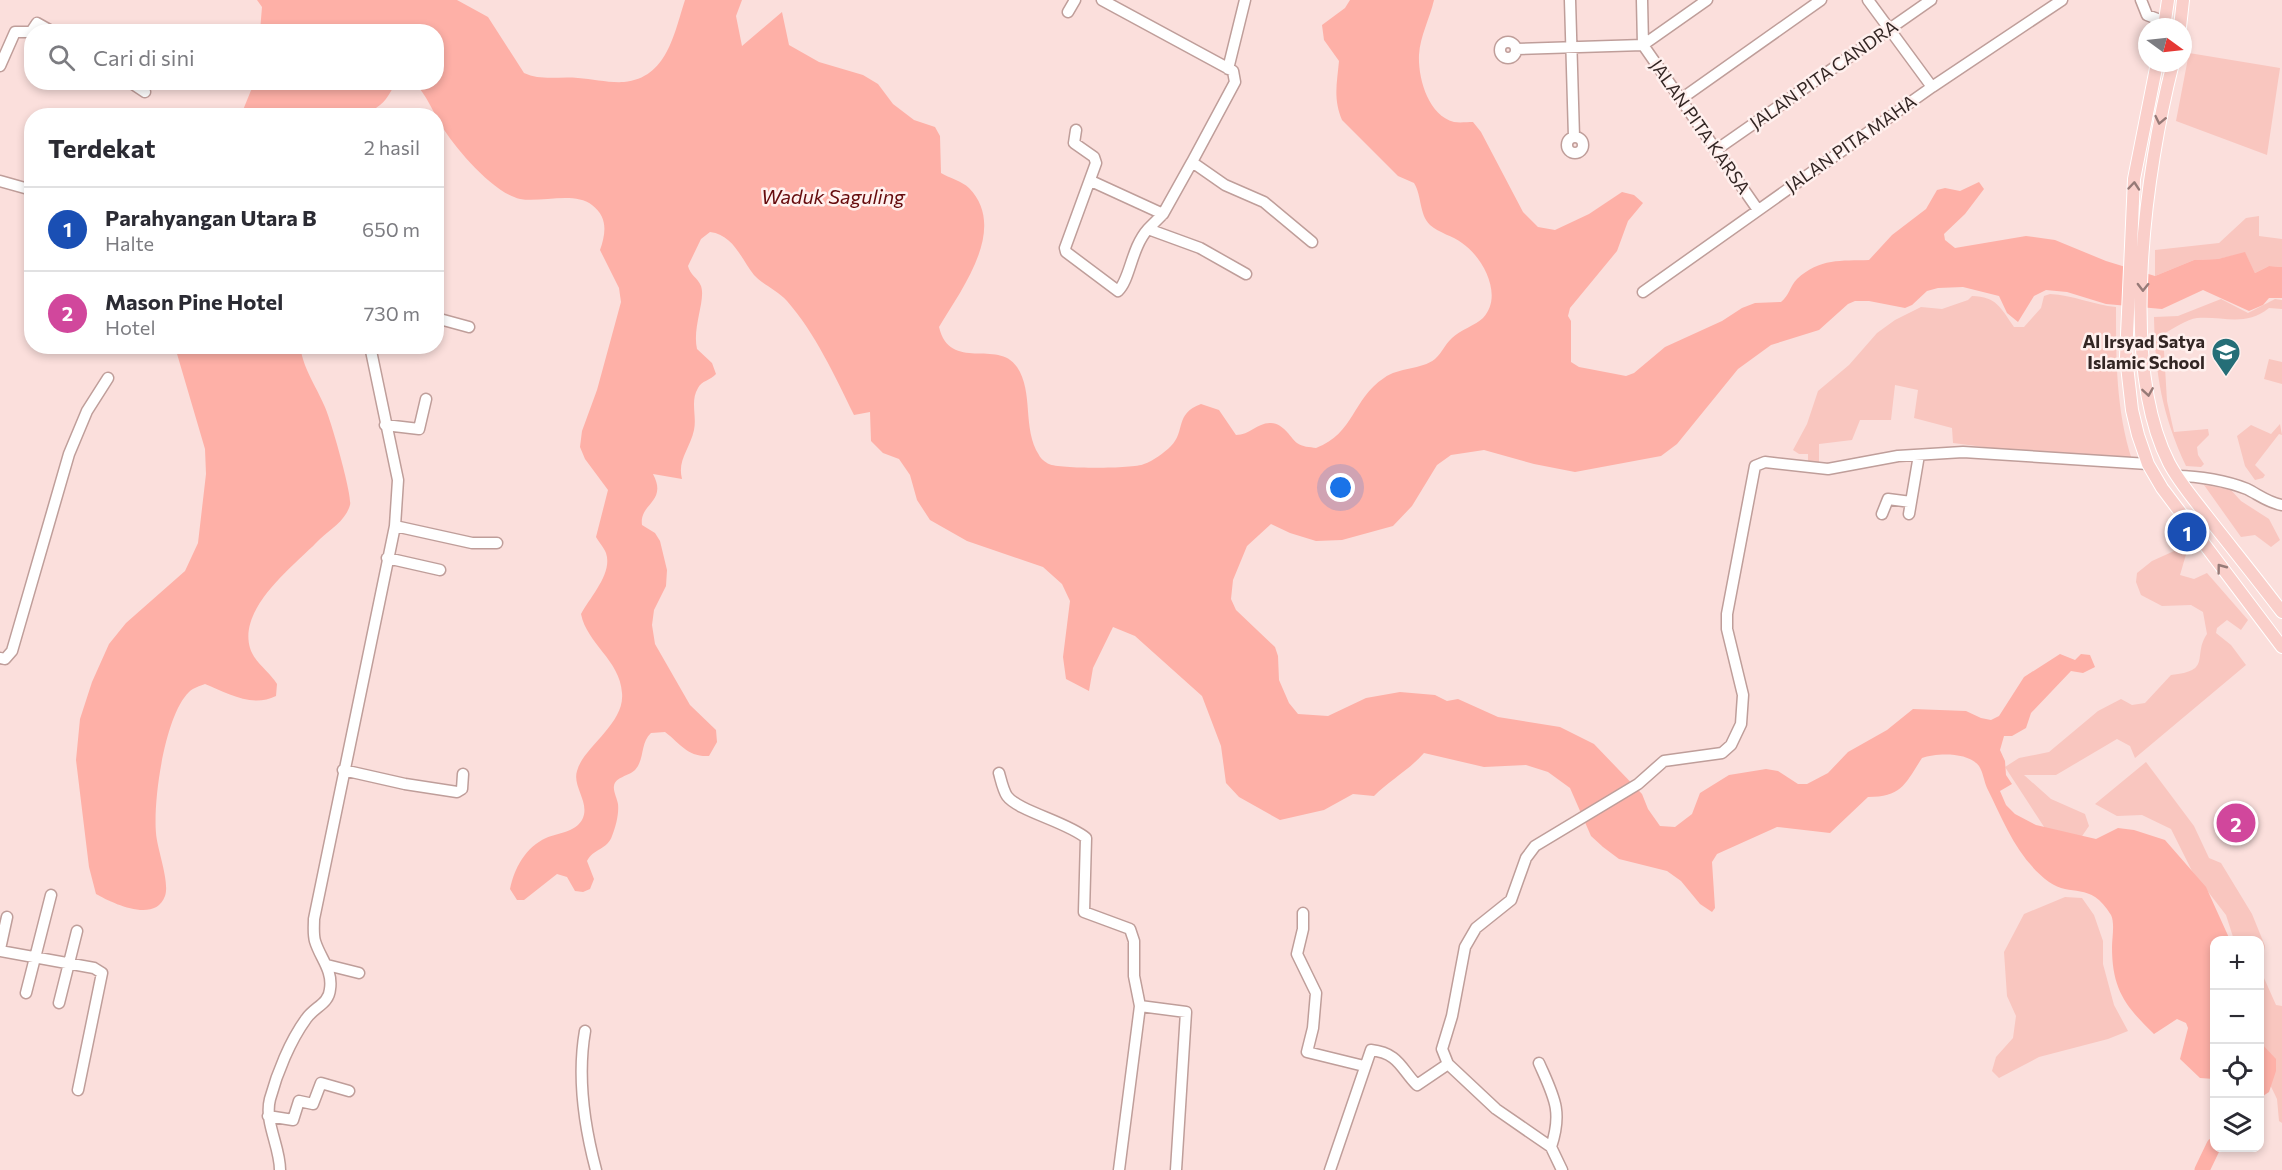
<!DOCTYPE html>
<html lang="id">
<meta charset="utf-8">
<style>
:root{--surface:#fff;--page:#f2f2f3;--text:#2b2b33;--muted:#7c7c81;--line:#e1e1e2;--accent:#2563eb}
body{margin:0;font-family:Commissioner,sans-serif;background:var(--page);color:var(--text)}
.controls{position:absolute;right:18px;bottom:18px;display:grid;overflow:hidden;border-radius:12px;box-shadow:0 3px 9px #0003}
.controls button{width:54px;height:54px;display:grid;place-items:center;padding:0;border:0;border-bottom:2px solid var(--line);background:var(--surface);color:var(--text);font:30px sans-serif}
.compass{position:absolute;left:2138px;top:18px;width:54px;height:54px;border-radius:50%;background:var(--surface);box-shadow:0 3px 9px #0003;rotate:105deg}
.you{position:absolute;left:1341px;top:488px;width:21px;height:21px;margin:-15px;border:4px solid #fff;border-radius:50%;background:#1a73e8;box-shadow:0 0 0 9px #1a73e833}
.badge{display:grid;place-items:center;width:39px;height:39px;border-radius:50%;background:var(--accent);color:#fff;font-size:20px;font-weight:700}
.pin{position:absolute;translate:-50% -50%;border:3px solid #fff;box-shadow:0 2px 6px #0006}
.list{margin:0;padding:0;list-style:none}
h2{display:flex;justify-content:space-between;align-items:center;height:78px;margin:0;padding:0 24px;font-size:26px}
h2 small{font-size:20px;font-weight:400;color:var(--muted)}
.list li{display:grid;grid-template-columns:39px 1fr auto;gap:18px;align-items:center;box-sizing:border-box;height:84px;padding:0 24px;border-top:2px solid var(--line)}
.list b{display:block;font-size:22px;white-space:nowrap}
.list p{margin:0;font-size:20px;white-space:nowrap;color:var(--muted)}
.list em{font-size:20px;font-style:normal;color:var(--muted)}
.icon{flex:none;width:33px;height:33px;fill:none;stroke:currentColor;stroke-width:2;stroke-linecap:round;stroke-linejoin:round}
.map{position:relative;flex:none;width:2282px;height:1170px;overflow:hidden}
.search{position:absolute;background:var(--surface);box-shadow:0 3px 9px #0003;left:24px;top:24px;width:420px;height:66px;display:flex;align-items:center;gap:15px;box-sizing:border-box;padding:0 21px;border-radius:24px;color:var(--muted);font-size:22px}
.panel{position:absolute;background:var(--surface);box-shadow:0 3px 9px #0003;left:24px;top:108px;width:420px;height:246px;border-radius:24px}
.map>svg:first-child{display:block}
.green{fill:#f9c6bf}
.water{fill:#feb0a7}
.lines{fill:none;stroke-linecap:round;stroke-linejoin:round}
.river{stroke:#feb0a7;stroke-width:15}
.minor-casing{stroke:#bf9e9a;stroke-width:13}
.major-casing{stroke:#fff;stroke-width:14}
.minor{stroke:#fff;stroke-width:10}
.major{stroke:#facfca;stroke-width:12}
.oneway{stroke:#967a77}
.labels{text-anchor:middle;stroke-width:5;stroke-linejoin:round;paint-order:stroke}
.street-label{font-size:18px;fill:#332624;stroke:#fff0ee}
.poi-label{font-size:18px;font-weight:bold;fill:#332624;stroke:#fff0ee;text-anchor:end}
.water-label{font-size:20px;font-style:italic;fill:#660b0d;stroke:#fff0ee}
</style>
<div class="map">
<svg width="2282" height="1170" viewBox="0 0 2282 1170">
<rect width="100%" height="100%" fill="#fbdfdc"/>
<!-- green -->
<path class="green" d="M2189,53L2280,68L2267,155L2176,121Z
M2259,216V236L2282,239V267L2269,266L2255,273L2245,253L2218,259L2194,260L2155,276V250L2219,243L2246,218Z
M2050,294C2073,295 2094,305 2116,307C2116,360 2116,410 2132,460L2015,451L1953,443L1952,428L1914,418L1918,390L1895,385L1891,420H1860L1852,440L1819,444V462H1808V454H1799L1793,450L1807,424L1818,391L1849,365L1877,333L1895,320L1921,307L1942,309L1968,300L1972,296C1997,297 2000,307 2014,327H2024L2041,308L2044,296Z
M2221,299L2248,313L2275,299L2282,300V309L2269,308C2245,327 2224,316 2197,318C2187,319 2173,329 2163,334L2167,401L2174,432L2208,429L2209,435L2197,447L2198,455L2204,464L2201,467L2186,466C2162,415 2155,373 2154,317L2178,316Z
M2269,359L2282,362V384L2264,379Z
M2280,424L2282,435L2279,434L2255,465L2265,475L2263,478L2255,480L2245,466L2237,436L2251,425L2271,434Z
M2204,485L2230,489L2241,501L2269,519L2280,540L2271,547L2255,535L2241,537Z
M2183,547L2187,551L2180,575L2194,579L2207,573L2248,620L2241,630L2227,620L2217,628L2216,633L2231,645L2246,665L2135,758L2130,746L2117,739L2056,775H2024L2051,799L2085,814L2089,826L2080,839L2050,836L2005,767L2019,758L2049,752L2098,711L2121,699L2132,705L2145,703L2171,675C2213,671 2192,656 2207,634L2203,612L2191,605L2162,606L2141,595L2136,582L2137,573L2152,561Z
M2146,762L2194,826L2209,858L2221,863L2252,914L2265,946L2260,969L2276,1005L2282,1006V1123L2279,1121L2277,1099L2260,1064V940H2234L2226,915L2192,871L2171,829L2142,815L2117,816L2095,804Z
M2065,897L2082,898L2094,915L2103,941V964L2114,1005L2128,1031L2108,1039L2039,1057L1999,1078L1992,1071L1996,1057L2013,1038L2016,1016L2007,996L2004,952L2024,914Z"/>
<!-- water -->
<path class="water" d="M257,0H457L488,17L524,73C541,81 560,76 578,78C593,79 609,83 624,82C667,78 674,34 685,0H742L736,16L742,46L782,12L789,45L819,62L863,75L878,84L893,104L914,120L935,127L940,136L941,173C949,178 962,181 969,188C1009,229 960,291 939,327C950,373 998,338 1017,367C1034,392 1022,429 1039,455C1040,458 1046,463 1049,464C1059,469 1133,469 1144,464C1153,461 1164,453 1171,446C1186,431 1174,414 1201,404L1219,410L1236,435C1250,435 1258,422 1271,423C1284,424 1289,436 1297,443C1302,447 1310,447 1316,448C1355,433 1352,399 1384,378C1399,367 1421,370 1435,359C1442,353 1445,344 1452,338C1460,330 1476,325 1483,318C1504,296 1483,257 1462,243C1453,236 1439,233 1430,225C1419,214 1422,196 1414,183L1398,176L1342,120C1333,99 1337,83 1339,61L1324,40L1322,25L1345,8L1350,0H1434C1430,18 1420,36 1419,55C1418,78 1428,115 1454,122C1460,123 1467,122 1473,122L1481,132L1523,212L1538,227L1555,230L1589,214L1622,192L1634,195L1643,203L1628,221L1617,251L1570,308L1568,316L1571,321V362L1579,367L1626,376L1634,373L1665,347L1722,321L1742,308L1755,303L1781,302C1789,296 1790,286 1797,279C1820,258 1841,261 1869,260L1892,235L1926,209L1937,190L1945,188L1960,191L1979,182L1984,189L1965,214L1944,234L1945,240L1955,248L2026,236L2055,240L2106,261L2155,276L2194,260L2218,259L2245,252L2255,273L2269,266L2282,267V298H2269L2263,305L2249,311L2203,290L2162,309L2106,304L2067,292L2046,290L2034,296L2018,322L2007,313L1999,296L1963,287L1938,288L1927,291L1912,305L1905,308L1869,301H1855L1848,304L1819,330L1771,345L1738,369L1677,444L1661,456L1575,472L1534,464L1484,450L1451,455L1437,465L1412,506L1393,526L1342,540L1316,541L1290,533L1271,524L1247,546L1233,580L1231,599L1236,610L1275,647L1278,656L1279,680L1289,703L1298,714L1328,716L1366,698L1400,692L1435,695L1447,701L1458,699L1498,717L1560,727L1594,744L1642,794L1648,809L1660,826L1675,827L1692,814L1700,793L1729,775L1766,769L1778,771L1798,784H1807L1828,773L1848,752L1887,730L1913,709L1966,711L1981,718L1991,720L1999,716L2024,677L2060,654L2075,660L2081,654L2090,655L2095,667L2083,673L2071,671L2031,713L2026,728L2012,736H2004L2000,750L2005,761L2006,775L2012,784L2000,791L2006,805L2015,814L2036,825L2096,839L2118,828L2134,830L2165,840L2206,887L2230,940H2214V1079L2200,1078L2180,1059L2188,1028L2186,1023L2177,1019L2154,1034C2125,1006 2112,989 2112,947C2112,938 2115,923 2111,915C2090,880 2071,898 2049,882C2017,858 2004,822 1987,788C1984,781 1983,772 1979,766C1968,752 1937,753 1922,758C1905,784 1902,797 1868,797L1830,833L1777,827L1717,854L1712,862L1715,908L1712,912L1700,904L1681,881L1667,871L1619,859L1603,847L1591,836L1570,788L1548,772L1526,765L1484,767L1424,753C1409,770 1390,780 1374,796L1353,794L1324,810L1280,820L1239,797L1226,783L1221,746L1202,696L1135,636L1113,627L1093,668L1089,691L1066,679L1063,657L1070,601L1062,584L1043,567L967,541L930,520L917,500L910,475L899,459L883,453L871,441L870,412L854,415C835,376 815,333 787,301C777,290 763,285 754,275C741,259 734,235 710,232L701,239L688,266C690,275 698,278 701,286C706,300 692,327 697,349L712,363L716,374C711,380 701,381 698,388C690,401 697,416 694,430C690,449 677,460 682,479L653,474C668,502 639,503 642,525L655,533L660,541L667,570L666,586L654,610L652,625L655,644L690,705L716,730L717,742L709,756C687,757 681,744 665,732L651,733C640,743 645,759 635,770C629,776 615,777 614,786C613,791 617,798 618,804C619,814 616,826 612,836C608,849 593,849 587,861L594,879L590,889L583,892L575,891L567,877L557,874L524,900H517L510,889C514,868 526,847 546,838C558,833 575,832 582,820C591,803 572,787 577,771C583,747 625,724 622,693C620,660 587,644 581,614C590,597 613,573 606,553C604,548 599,542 596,537L608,490L585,459L580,447L582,431L597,390L621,302L619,288L600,250C606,233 608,217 592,205C574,191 541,203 520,199C493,193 455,148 441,125C432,110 427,96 415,83L436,82V32L260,31L262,7Z
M254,83V82L396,83C390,92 387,101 376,108C349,123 274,116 241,115Z
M175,347H300C305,372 314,382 324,405C330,416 353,497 350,505C346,520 331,529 320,539C295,565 238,607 250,648C254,662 270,672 277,684L276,696C252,708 227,693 205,684C200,686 193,688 189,692C165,715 153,799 156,833C157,849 170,882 165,896C155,924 112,903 96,894L89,867L76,760L80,719L92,682L109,644L126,623L185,571L198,543L206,474L205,449Z
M2260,1042L2276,1059V1071L2269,1092L2260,1098Z"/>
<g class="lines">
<!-- river -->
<path class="river" d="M2202,1170L2214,1145"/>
<!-- minor casing -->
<g class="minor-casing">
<path id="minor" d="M1102,0L1233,71L1235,82L1192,162L1225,185L1264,202L1312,242
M1570,0L1574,137
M1642,0L1643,45
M1868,0L1932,87
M2141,0L2147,15L2165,22
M1068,12L1075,0
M1500 50a8 8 0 1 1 16 0a8 8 0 1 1-16 0Z
M1643,45L1758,210
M1643,45L1707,0
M1516,49L1643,45
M0,66L15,32H31L37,23L53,32
M1228,69L1245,0
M130,82L145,92
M1681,99L1821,0
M1076,130L1074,143L1094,157L1096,163L1065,248L1066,252L1118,291C1130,280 1131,248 1148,229
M1567 145a8 8 0 1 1 16 0a8 8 0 1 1-16 0Z
M1716,150L1931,0
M1192,162L1163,214L1148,229L1200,248L1246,274
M0,181L32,190
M1091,181L1163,214
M1643,292L1932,87L2062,0
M436,318L469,327
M385,425L419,429L426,399
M2177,476C2199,476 2227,481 2247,489C2259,495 2269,503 2282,505
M1882,514L1888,499L1911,502
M1909,514L1919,455
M395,526L472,543H497
M387,558L440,570
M0,658L5,659L12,651L69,454L87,411L108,378
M343,770L405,784L457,792L462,789L463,774
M999,773C1001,780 1003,790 1007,796C1018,811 1067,822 1086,838L1084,912L1130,929L1134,941V976L1140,1006
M1303,913V929L1297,954L1316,993L1313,1028L1307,1052L1364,1066
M0,949L7,917
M0,951L94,968L102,973L78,1090
M327,965L359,973
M26,993L51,895
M59,1003L77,931
M585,1031C577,1077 584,1125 596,1170
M1539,1063C1554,1097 1563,1111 1551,1147
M268,1116L293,1120L299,1101L313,1104L321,1083L349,1091
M280,1170C280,1146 264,1122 270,1099C277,1073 290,1041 306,1019C314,1007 329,1004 330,989C333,970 320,958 315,941C313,934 314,926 314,919L395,526L398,480L370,346
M1119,1170L1140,1006L1186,1012L1176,1170
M1330,1170L1371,1050C1399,1053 1401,1069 1417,1085L1448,1064
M1562,1170L1551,1147L1496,1109L1448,1064L1442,1049L1452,1016L1465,947L1476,928L1511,900L1526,858L1535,846L1638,784L1664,761L1722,753L1731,745L1741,724L1743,695L1727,629V614L1755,466L1765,462L1828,469L1898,456L1963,452L2148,464"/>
</g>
<!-- major casing -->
<g class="major-casing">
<path id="major" d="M2164,27L2168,0
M2180,27L2183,0
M2157,63L2134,179L2126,357L2132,410L2138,435L2148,464L2162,488L2282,647
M2173,63C2146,169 2118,363 2169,463C2179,482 2193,498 2206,515C2231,547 2257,579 2282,612"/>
</g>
<!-- minor -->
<use href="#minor" class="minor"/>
<!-- major -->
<use href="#major" class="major"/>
</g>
<!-- one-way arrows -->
<defs><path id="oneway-chevron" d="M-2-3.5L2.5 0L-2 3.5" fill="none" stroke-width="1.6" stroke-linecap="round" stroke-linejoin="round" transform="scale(1.5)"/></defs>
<g class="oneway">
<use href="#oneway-chevron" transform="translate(2160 120) rotate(102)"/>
<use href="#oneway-chevron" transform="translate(2134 186) rotate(-85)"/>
<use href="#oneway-chevron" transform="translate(2143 287) rotate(91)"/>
<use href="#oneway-chevron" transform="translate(2148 392) rotate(81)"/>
<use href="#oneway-chevron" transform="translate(2221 568) rotate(-127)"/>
</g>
<!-- icons -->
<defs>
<g id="school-pin" transform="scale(1.5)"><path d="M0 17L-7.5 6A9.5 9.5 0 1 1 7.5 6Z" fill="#256e77" stroke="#fff0ee"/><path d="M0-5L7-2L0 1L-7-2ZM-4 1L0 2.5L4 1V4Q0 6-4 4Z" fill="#fff"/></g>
</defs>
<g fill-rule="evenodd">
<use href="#school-pin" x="2226" y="352"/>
</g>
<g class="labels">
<!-- street labels -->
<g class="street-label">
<text transform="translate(1824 75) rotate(-35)" y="6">JALAN PITA CANDRA</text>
<text transform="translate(1700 127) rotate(55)" y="6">JALAN PITA KARSA</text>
<text transform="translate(1851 144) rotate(-35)" y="6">JALAN PITA MAHA</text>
</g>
<!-- poi labels -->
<g class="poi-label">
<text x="2205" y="348">Al Irsyad Satya<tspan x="2205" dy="21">Islamic School</tspan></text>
</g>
<!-- water labels -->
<g class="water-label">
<text x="833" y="204">Waduk Saguling</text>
</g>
</g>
</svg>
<div class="controls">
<button>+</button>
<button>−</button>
<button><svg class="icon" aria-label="locate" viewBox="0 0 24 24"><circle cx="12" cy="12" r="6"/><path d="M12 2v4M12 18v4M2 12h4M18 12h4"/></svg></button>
<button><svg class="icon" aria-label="layers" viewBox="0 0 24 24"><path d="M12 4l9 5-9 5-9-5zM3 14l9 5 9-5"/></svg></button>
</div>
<svg class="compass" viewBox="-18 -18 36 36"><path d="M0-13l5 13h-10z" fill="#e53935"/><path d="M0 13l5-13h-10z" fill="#7c7c81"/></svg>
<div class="you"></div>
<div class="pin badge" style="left:2187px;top:532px;background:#1a4fb4">1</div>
<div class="pin badge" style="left:2236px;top:823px;background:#d1479c">2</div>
<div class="search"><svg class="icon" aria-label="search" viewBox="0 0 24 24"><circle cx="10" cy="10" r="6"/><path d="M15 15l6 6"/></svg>Cari di sini</div>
<section class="panel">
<h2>Terdekat<small>2 hasil</small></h2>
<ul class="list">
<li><span class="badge" style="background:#1a4fb4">1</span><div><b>Parahyangan Utara B</b><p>Halte</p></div><em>650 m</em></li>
<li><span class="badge" style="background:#d1479c">2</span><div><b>Mason Pine Hotel</b><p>Hotel</p></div><em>730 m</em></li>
</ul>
</section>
</div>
